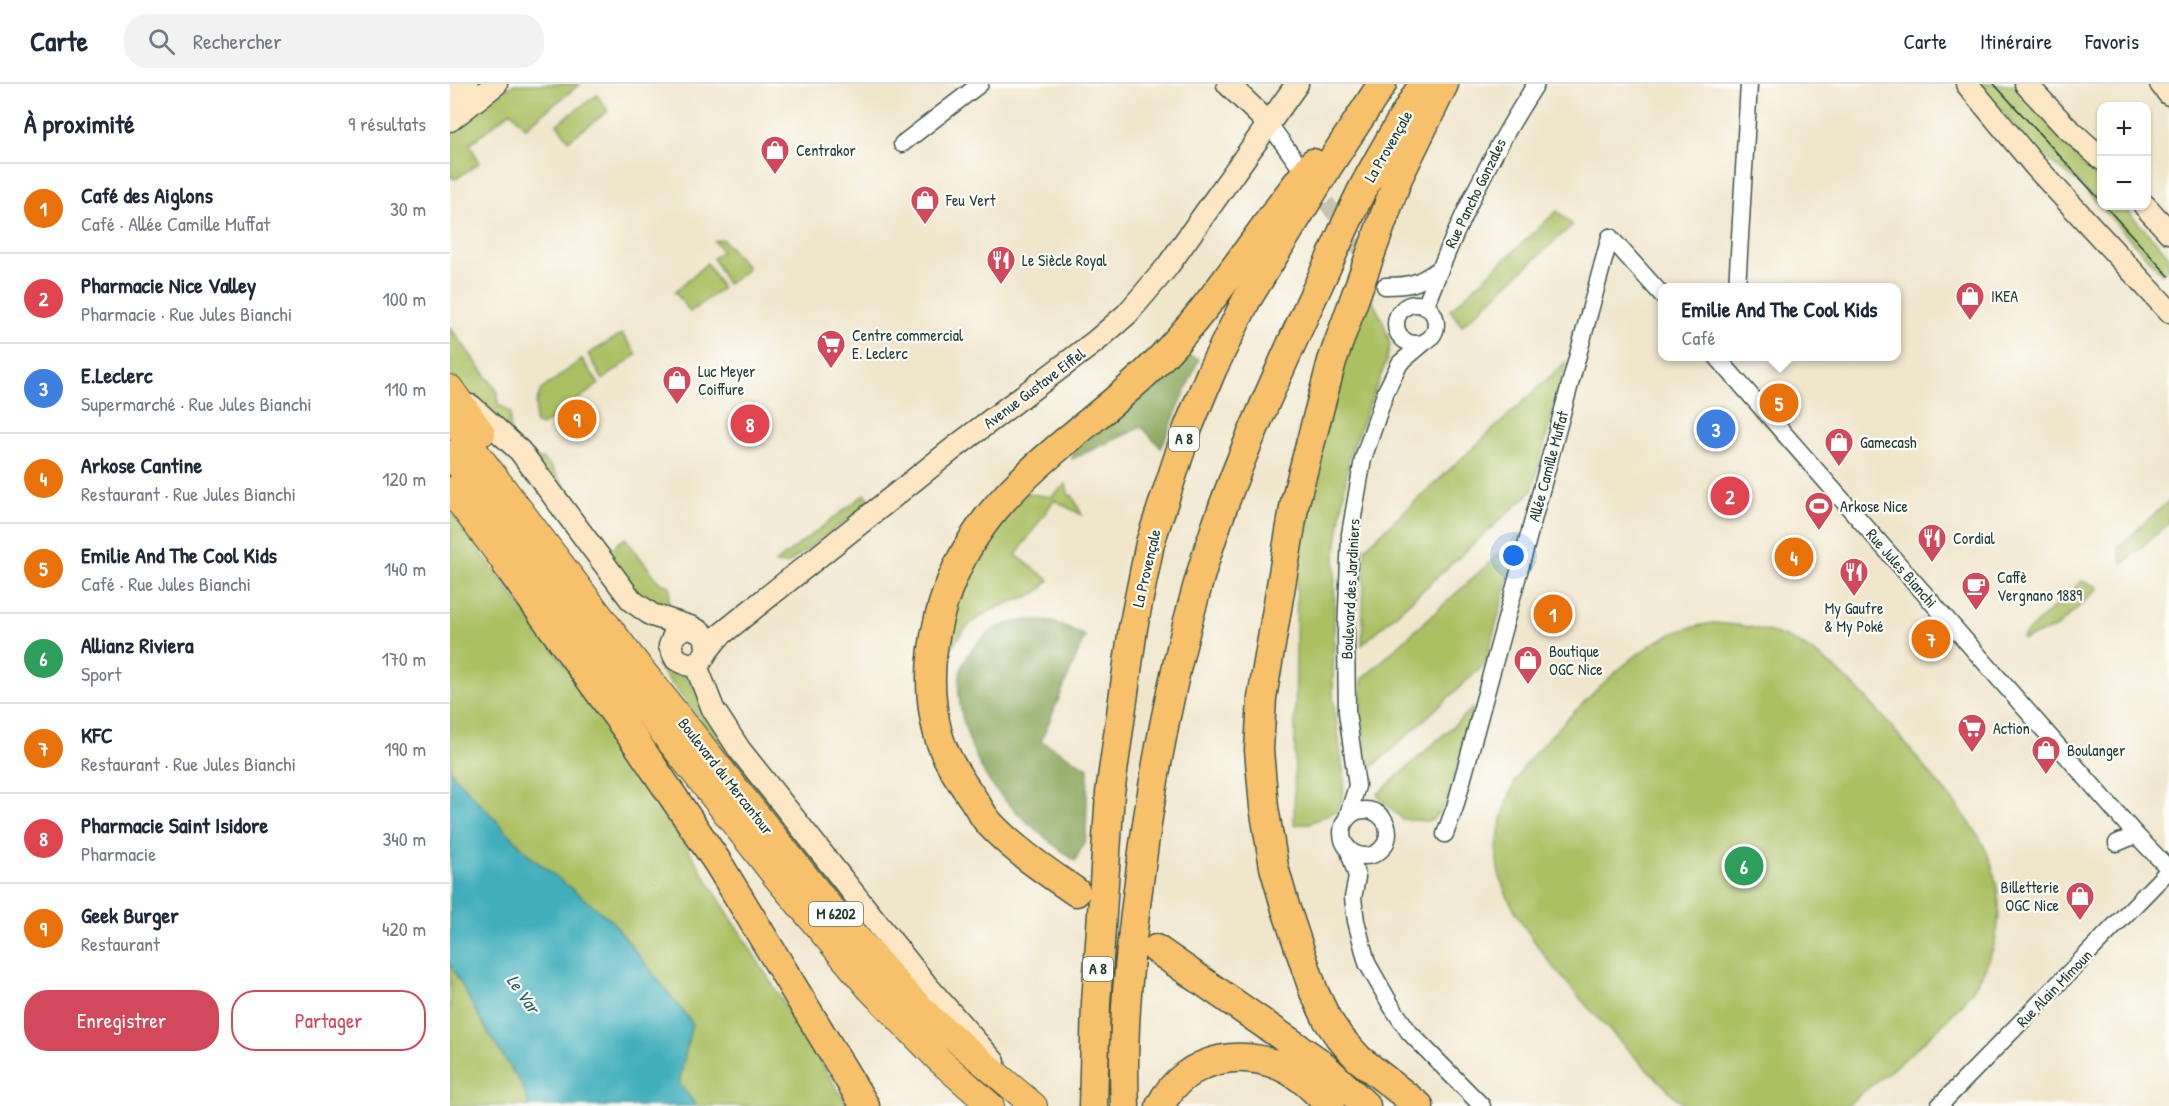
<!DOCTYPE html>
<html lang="fr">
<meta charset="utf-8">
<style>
:root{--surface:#fff;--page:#f2f2f3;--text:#1f2937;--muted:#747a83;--line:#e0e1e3;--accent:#d1495b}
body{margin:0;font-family:"Patrick Hand",sans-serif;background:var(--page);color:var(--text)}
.controls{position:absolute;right:18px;top:18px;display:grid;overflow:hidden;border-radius:12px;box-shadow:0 2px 4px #0004}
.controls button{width:54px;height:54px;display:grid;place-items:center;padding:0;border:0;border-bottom:2px solid var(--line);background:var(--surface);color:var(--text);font:30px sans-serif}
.you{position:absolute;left:1064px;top:472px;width:21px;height:21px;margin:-15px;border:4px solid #fff;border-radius:50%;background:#1a73e8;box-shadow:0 0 0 9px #1a73e833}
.badge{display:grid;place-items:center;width:39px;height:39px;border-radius:50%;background:var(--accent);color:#fff;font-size:20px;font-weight:700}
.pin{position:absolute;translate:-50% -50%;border:3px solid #fff;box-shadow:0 2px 6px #0006}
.popup{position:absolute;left:1208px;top:199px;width:243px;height:78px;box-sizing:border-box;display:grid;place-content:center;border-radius:12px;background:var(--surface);filter:drop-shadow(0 2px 4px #0005);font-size:20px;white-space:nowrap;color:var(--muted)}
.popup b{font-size:22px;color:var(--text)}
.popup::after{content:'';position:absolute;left:50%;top:100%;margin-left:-12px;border:12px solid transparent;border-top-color:var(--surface)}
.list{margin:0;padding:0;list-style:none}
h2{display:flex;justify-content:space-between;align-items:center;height:78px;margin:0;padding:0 24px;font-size:26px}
h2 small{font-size:20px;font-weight:400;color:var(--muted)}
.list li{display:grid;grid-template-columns:39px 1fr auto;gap:18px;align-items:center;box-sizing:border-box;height:90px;padding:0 24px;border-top:2px solid var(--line)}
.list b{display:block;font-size:22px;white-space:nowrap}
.list p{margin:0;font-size:20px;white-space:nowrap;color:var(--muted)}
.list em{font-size:20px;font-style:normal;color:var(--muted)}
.actions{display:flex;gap:12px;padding:18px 24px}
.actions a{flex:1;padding:14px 0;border:2px solid var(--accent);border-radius:24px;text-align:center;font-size:21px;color:var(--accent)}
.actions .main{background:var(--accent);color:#fff}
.icon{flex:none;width:33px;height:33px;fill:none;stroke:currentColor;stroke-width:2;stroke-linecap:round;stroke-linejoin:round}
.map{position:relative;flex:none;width:1719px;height:1022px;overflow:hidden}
header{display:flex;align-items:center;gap:36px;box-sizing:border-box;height:84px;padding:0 30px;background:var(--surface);border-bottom:2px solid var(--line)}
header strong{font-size:28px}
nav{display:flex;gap:33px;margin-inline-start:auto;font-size:21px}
.search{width:420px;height:54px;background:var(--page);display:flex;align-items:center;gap:15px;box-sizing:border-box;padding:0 21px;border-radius:24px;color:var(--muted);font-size:22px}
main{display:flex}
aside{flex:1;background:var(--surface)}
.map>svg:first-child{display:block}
.green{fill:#abc064;stroke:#657e4c;stroke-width:1.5}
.forest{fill:#88a65a;stroke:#547247;stroke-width:1.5}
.water{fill:#40afbb;stroke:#307678;stroke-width:1.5}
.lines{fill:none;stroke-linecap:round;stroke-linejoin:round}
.street-tunnel{stroke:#c6c4ae;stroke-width:16;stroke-dasharray:16 8;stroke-linecap:butt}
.street-casing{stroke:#3e564b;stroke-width:19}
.secondary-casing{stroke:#3e564b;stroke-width:25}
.primary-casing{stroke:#3e564b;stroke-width:28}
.highway-casing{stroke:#3e564b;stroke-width:31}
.street{stroke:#fff;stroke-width:16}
.secondary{stroke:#fce6c4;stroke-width:22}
.primary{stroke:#f7c06b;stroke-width:26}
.highway{stroke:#f7c06b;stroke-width:28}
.tram{stroke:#1f3d34;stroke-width:1.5}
.labels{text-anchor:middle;stroke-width:4.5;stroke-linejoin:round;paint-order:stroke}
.shield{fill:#fdfcf7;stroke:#62766e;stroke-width:1.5}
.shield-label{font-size:15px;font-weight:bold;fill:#1f3d34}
.street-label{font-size:16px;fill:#1f3d34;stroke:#fdfcf7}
.poi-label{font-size:16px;fill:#1f3d34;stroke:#fdfcf7;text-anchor:start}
.water-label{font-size:18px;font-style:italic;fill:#2b6563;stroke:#fdfcf7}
</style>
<header>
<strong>Carte</strong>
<div class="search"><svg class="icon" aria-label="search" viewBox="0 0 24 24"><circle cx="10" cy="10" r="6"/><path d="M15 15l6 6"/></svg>Rechercher</div>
<nav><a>Carte</a><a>Itinéraire</a><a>Favoris</a></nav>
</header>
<main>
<aside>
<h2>À proximité<small>9 résultats</small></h2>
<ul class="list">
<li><span class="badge" style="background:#e8710a">1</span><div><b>Café des Aiglons</b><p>Café · Allée Camille Muffat</p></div><em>30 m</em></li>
<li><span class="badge" style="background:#e0444e">2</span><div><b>Pharmacie Nice Valley</b><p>Pharmacie · Rue Jules Bianchi</p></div><em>100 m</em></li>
<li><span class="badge" style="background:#3f7fe0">3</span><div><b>E.Leclerc</b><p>Supermarché · Rue Jules Bianchi</p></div><em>110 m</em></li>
<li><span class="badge" style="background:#e8710a">4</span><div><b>Arkose Cantine</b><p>Restaurant · Rue Jules Bianchi</p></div><em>120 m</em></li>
<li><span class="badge" style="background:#e8710a">5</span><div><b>Emilie And The Cool Kids</b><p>Café · Rue Jules Bianchi</p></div><em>140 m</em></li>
<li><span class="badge" style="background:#2e9e5b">6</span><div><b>Allianz Riviera</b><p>Sport</p></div><em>170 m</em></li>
<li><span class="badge" style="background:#e8710a">7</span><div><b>KFC</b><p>Restaurant · Rue Jules Bianchi</p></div><em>190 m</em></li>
<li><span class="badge" style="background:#e0444e">8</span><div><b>Pharmacie Saint Isidore</b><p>Pharmacie</p></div><em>340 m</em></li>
<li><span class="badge" style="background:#e8710a">9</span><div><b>Geek Burger</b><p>Restaurant</p></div><em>420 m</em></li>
</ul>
<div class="actions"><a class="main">Enregistrer</a><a>Partager</a></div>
</aside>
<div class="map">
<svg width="1719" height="1022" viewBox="0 0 1719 1022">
<rect width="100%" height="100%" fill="#fdfcf7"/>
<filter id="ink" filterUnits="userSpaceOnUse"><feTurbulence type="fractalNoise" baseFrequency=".0167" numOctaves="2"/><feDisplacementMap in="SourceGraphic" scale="12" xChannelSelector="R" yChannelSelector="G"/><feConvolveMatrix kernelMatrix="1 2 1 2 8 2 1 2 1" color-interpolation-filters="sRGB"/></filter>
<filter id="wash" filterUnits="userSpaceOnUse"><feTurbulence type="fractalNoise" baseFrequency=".008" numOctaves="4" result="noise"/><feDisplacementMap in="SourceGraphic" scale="24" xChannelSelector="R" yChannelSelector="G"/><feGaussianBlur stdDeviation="1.35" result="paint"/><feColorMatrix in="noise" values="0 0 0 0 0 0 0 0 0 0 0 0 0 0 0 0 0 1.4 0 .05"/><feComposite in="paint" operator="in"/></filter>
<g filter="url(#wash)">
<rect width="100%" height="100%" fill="#f0e6cc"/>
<!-- green -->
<path class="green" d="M64,0H130L75,44L61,27L20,60L29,79L6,95L0,93V49L20,31Z
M1531,0H1566L1651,98L1652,122H1673L1719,172V183L1712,190L1628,98L1581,63Z
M147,11L158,27L119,56L107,40Z
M1107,127L1122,141L1012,242L1000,226Z
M272,155L297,183L296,187L277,200L263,174L272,167L264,157Z
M257,179L272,204L240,228L225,208Z
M917,207L933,237L940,260L936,278L899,373L885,474L883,613L894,693L893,715L886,727L860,739L844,741L847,476L863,382Z
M0,243L48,308V320L60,328V348L0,292Z
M172,250L187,270L153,296L138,270Z
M132,275L149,300L92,342L85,340L86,319L91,306Z
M1116,278L1082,407L912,561L915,464Z
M81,372L93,376L100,382L161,465L175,454L210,499L220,502L219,524L201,519L189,511Z
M616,400L619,412L622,411L632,431L604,416L566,471L599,496C588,511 582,511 564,517C525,531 506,545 493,586L490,572L516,488L554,433L574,409L601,413Z
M415,410L419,414L418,420L337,480L325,479Z
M1719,417V439L1674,479L1672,478L1668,463Z
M0,427L165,648L398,1022H246L229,999L242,939L161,836L80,772L5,693L0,684Z
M1071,450L1035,580L919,686L911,637L912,595Z
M1632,497L1647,502L1648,505L1607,543L1574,555L1572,553Z
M1263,539C1293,541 1323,545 1350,560C1402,590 1444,645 1481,691C1500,713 1522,738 1535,764C1543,781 1549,806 1549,826C1548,886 1512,924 1469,962C1451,978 1433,993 1413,1008C1408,1012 1401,1019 1395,1022C1386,1022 1365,1022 1354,1022C1315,1022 1276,1022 1236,1022L1227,1015C1179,967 1049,843 1047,775C1046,749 1057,711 1070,689C1083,668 1104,649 1121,631C1148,604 1182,570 1215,553C1230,545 1246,542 1263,539Z
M212,575L242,599L486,924L361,785L275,667L207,581Z
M1023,624L998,717L983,735L976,737L952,735L927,711Z
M0,880L37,947L73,1003L79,1022H0Z"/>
<!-- forest -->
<path class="forest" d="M727,268L749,275L711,364L692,343L622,375L624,361Z
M578,536L603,538L635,552L591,657L638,684L636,754L625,777C597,756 569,733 546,706C523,679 497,610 515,576C521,564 534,551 546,544C555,539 568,538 578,536Z"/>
<!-- water -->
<path class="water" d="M0,684L5,693L80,772L161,836L242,939L229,999L246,1022H79L73,1003L37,947L0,880Z"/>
</g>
<g filter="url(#ink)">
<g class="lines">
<!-- street-tunnel -->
<path class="street-tunnel" d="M862,99L921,180"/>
<!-- street casing -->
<g class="street-casing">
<path id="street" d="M819,40L850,83
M452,60L530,0
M1160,153L1212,211
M935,202C960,202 968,200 989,185
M1287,204L1299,0
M946 240a20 20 0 1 1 40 0a20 20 0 1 1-40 0Z
M975,223C1005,145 1040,70 1086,0
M1266,272L1686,751L1719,785
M892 749a23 23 0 1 1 46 0a23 23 0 1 1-46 0Z
M897,734L907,702L897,628L896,550L900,450L913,375L936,307L950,279L976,257
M995,750L1005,723L1160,153
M1667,759L1686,751
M898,764L907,793L903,814L906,837L917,879L942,923L959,948L1032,1022
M1489,1022L1719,786"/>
</g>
<!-- secondary casing -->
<g class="secondary-casing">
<path id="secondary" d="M778,0L819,40
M1517,0L1586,83L1719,227
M1576,0L1615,42L1652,75
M1711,0L1719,10
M0,14L17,0
M0,36L46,0
M1695,122L1719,148
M21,322L70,367L182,517L202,531L243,544L252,549L256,554L257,567L251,577L239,581L226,575L220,562L225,549L238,543
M257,567L268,553L304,524L504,364L646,257L677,230L717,183L847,0
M245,579L263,625L289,665L477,902L544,978"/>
</g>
<!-- primary casing -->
<g class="primary-casing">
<path id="primary" d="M0,304L32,349
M0,334L180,571L380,823L454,907L484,937L584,1022
M0,370L160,581L326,793L419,904L488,975L541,1022
M0,406L56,480L71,495"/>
</g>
<!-- highway casing -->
<g class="highway-casing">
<path id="highway" d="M56,480L188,661L268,779L415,1022
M626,808C596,787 564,766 539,739C532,731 527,720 521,712C508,693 494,672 488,650C468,575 493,490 540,431C585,375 647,336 698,287C762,225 808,147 863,79
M706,865L869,978L916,1022
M643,1022L646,919L660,709L683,544L700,459L738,344L762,286L796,217L879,81L932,0
M675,1022C671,945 680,866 690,790C703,689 722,590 750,493C777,399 819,310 859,221C877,184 893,145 911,108C930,71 952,35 973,0
M710,1022C736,971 799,960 846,991C859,999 869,1011 880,1022
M969,1022L909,975L890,954L877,935L864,908L835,822L824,783L814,723L809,666L812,614L845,418L882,277L948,94L994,0"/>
</g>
<!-- street -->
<use href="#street" class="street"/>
<!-- secondary -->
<use href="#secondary" class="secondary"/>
<!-- primary -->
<use href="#primary" class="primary"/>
<!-- highway -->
<use href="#highway" class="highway"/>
<!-- tram -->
<path class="tram" d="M1544,0L1652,118
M1655,122L1719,192"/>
</g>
</g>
<!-- icons -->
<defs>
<g id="shop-pin" transform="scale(1.5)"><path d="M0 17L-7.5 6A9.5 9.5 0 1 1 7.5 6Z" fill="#d1495b" stroke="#fdfcf7"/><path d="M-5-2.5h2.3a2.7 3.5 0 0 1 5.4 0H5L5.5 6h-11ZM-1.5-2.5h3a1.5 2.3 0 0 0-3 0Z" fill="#fff"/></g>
<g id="restaurant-pin" transform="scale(1.5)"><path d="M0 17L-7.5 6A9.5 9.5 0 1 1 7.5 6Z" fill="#d1495b" stroke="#fdfcf7"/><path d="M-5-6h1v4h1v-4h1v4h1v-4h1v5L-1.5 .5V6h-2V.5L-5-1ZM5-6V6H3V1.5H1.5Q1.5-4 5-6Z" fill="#fff"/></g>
<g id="supermarket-pin" transform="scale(1.5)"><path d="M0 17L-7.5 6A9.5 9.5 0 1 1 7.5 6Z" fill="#d1495b" stroke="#fdfcf7"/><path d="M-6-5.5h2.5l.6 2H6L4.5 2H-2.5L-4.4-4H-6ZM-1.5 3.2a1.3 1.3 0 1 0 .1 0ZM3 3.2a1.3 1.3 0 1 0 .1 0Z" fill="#fff"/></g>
<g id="stadium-pin" transform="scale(1.5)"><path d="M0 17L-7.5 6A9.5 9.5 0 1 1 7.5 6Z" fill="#d1495b" stroke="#fdfcf7"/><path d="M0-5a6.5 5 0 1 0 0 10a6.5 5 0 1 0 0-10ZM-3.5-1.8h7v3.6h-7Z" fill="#fff"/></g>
<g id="cafe-pin" transform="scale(1.5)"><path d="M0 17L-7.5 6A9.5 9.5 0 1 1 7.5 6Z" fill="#d1495b" stroke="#fdfcf7"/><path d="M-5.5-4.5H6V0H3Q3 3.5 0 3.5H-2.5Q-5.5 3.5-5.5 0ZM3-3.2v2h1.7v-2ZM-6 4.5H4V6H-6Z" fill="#fff"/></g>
</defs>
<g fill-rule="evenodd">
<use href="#shop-pin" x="325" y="66"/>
<use href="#shop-pin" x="475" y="116"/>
<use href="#restaurant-pin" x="551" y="176"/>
<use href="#shop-pin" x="1520" y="212"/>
<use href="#supermarket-pin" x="381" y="260"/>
<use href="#shop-pin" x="227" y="296"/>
<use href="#shop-pin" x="1389" y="358"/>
<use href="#stadium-pin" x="1369" y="422"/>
<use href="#restaurant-pin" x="1482" y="454"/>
<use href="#restaurant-pin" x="1404" y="488"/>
<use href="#cafe-pin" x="1526" y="502"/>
<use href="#shop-pin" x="1078" y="576"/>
<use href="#supermarket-pin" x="1522" y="644"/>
<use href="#shop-pin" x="1596" y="666"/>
<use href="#shop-pin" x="1630" y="812"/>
</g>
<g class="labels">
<!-- shield labels -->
<g class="shield">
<rect x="719" y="343" width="30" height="24" rx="4.5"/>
<rect x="359" y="818" width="54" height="24" rx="4.5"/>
<rect x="633" y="873" width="30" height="24" rx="4.5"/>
</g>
<g class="shield-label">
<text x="734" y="360">A 8</text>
<text x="386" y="835">M 6202</text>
<text x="648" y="890">A 8</text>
</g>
<!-- street labels -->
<g class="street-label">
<text transform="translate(938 62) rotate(-60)" y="6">La Provençale</text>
<text transform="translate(1025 109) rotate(-64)" y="6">Rue Pancho Gonzales</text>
<text transform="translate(584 304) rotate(-37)" y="6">Avenue Gustave Eiffel</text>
<text transform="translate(1098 382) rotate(-75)" y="6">Allée Camille Muffat</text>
<text transform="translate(696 484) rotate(-77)" y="6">La Provençale</text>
<text transform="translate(1452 484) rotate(49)" y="6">Rue Jules Bianchi</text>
<text transform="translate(900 505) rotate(-87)" y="6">Boulevard des Jardiniers</text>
<text transform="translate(276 692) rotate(52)" y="6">Boulevard du Mercantour</text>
<text transform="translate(1604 904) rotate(-46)" y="6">Rue Alain Mimoun</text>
</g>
<!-- poi labels -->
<g class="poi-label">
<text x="346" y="72">Centrakor</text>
<text x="496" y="122">Feu Vert</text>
<text x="572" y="182">Le Siècle Royal</text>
<text x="1541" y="218">IKEA</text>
<text x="402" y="257">Centre commercial<tspan x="402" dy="18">E. Leclerc</tspan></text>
<text x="248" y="293">Luc Meyer<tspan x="248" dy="18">Coiffure</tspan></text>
<text x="1410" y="364">Gamecash</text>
<text x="1390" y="428">Arkose Nice</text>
<text x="1503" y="460">Cordial</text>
<text x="1547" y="499">Caffè<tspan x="1547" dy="18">Vergnano 1889</tspan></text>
<text x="1404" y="530" text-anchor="middle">My Gaufre<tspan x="1404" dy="18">&amp; My Poké</tspan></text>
<text x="1099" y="573">Boutique<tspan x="1099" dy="18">OGC Nice</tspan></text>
<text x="1543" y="650">Action</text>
<text x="1617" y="672">Boulanger</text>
<text x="1609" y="809" text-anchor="end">Billetterie<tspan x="1609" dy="18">OGC Nice</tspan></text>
</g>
<!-- water labels -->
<g class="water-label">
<text transform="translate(73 910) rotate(55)" y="6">Le Var</text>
</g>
</g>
</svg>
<div class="controls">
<button>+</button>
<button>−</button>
</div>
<div class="you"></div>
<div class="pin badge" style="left:1103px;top:530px;background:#e8710a">1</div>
<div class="pin badge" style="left:1280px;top:412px;background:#e0444e">2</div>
<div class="pin badge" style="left:1266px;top:345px;background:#3f7fe0">3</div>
<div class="pin badge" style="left:1344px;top:473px;background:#e8710a">4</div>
<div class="pin badge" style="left:1329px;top:319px;background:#e8710a">5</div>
<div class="popup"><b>Emilie And The Cool Kids</b>Café</div>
<div class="pin badge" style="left:1294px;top:782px;background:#2e9e5b">6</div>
<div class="pin badge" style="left:1481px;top:555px;background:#e8710a">7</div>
<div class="pin badge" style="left:300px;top:340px;background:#e0444e">8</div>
<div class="pin badge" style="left:127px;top:335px;background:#e8710a">9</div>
</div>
</main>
